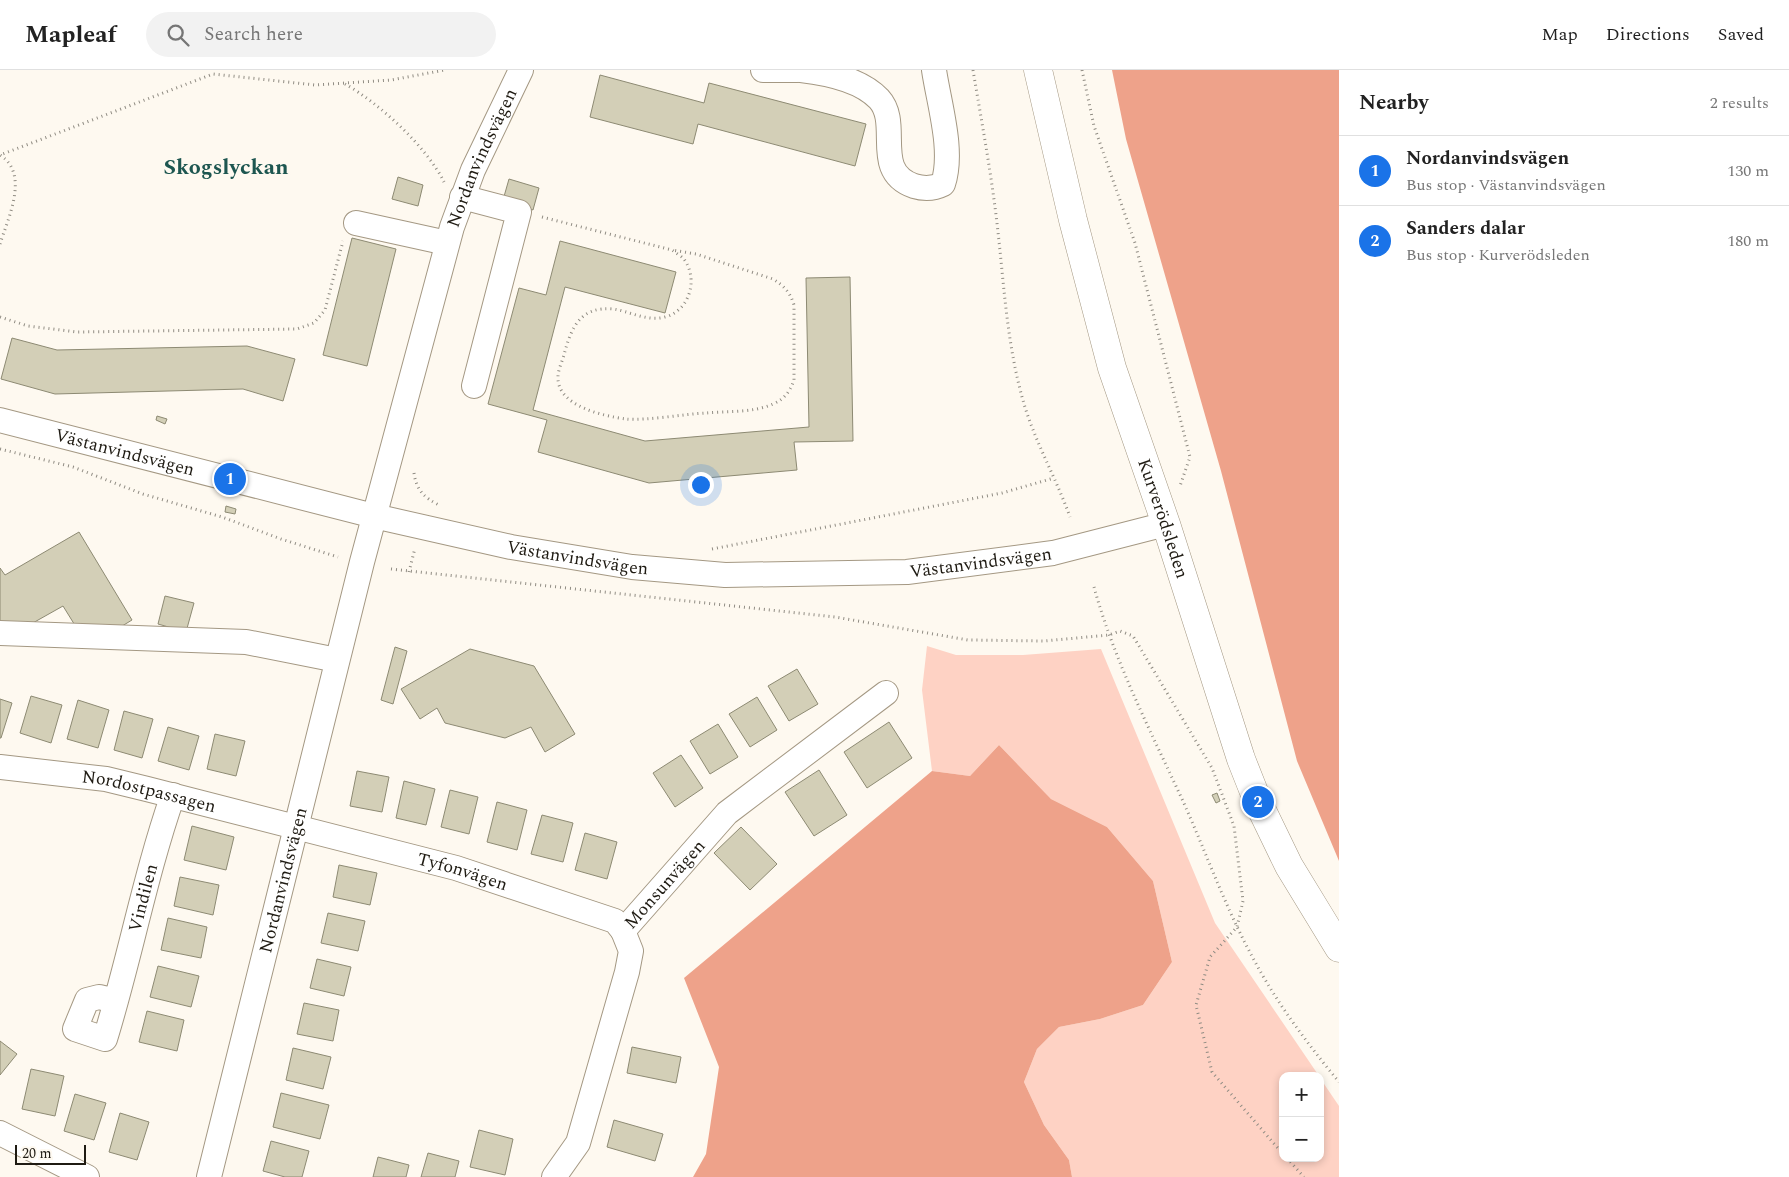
<!DOCTYPE html>
<meta charset="utf-8">
<style>
:root{--surface:#fff;--page:#f2f2f2;--text:#222;--muted:#767676;--line:#e0e0e0;--accent:#1a73e8}
body{margin:0;font-family:Spectral,serif;background:var(--page);color:var(--text)}
.controls{position:absolute;right:15px;bottom:15px;display:grid;overflow:hidden;border-radius:10px;box-shadow:0 2px 8px #0003}
.controls button{width:45px;height:45px;display:grid;place-items:center;padding:0;border:0;border-bottom:1px solid var(--line);background:var(--surface);color:var(--text);font:25px sans-serif}
.scale{position:absolute;left:15px;bottom:12px;width:71px;box-sizing:border-box;padding-left:5px;border:2px solid #1f1b13;border-top:0;font-size:14px;line-height:18px;white-space:nowrap;color:#1f1b13;-webkit-text-stroke:4px #fef9f0;paint-order:stroke}
.you{position:absolute;left:700px;top:414px;width:18px;height:18px;margin:-12px;border:4px solid #fff;border-radius:50%;background:#1a73e8;box-shadow:0 0 0 8px #1a73e833}
.badge{display:grid;place-items:center;width:32px;height:32px;border-radius:50%;background:var(--accent);color:#fff;font-size:16px;font-weight:700}
.pin{position:absolute;translate:-50% -50%;border:2px solid #fff;box-shadow:0 1px 5px #0006}
.list{margin:0;padding:0;list-style:none}
h2{display:flex;justify-content:space-between;align-items:center;height:65px;margin:0;padding:0 20px;font-size:21px}
h2 small{font-size:16px;font-weight:400;color:var(--muted)}
.list li{display:grid;grid-template-columns:32px 1fr auto;gap:15px;align-items:center;box-sizing:border-box;height:70px;padding:0 20px;border-top:1px solid var(--line)}
.list b{display:block;font-size:19px;white-space:nowrap}
.list p{margin:0;font-size:16px;white-space:nowrap;color:var(--muted)}
.list em{font-size:16px;font-style:normal;color:var(--muted)}
.icon{flex:none;width:28px;height:28px;fill:none;stroke:currentColor;stroke-width:2;stroke-linecap:round;stroke-linejoin:round}
.map{position:relative;flex:none;width:1339px;height:1107px;overflow:hidden}
header{display:flex;align-items:center;gap:30px;box-sizing:border-box;height:70px;padding:0 25px;background:var(--surface);border-bottom:1px solid var(--line)}
header strong{font-size:24px}
nav{display:flex;gap:28px;margin-inline-start:auto;font-size:18px}
.search{width:350px;height:45px;background:var(--page);display:flex;align-items:center;gap:12px;box-sizing:border-box;padding:0 18px;border-radius:28px;color:var(--muted);font-size:19px}
main{display:flex}
aside{flex:1;background:var(--surface)}
.map>svg:first-child{display:block}
.green{fill:#fed2c4}
.forest{fill:#eea28a}
.building{fill:#d3cfb7;stroke:#8d8a73}
.lines{fill:none;stroke-linecap:round;stroke-linejoin:round}
.minor-casing{stroke:#a49883;stroke-width:26}
.major-casing{stroke:#a49883;stroke-width:29}
.path{stroke:#908c83;stroke-width:3;stroke-dasharray:1 4;stroke-linecap:butt}
.minor{stroke:#fff;stroke-width:24}
.major{stroke:#fff;stroke-width:28}
.labels{text-anchor:middle;stroke-width:4.5;stroke-linejoin:round;paint-order:stroke}
.street-label{font-size:18px;fill:#1f1b13;stroke:#fef9f0}
.district-label{font-size:22px;font-weight:bold;fill:#1d5650;stroke:#fef9f0}
</style>
<header>
<strong>Mapleaf</strong>
<div class="search"><svg class="icon" aria-label="search" viewBox="0 0 24 24"><circle cx="10" cy="10" r="6"/><path d="M15 15l6 6"/></svg>Search here</div>
<nav><a>Map</a><a>Directions</a><a>Saved</a></nav>
</header>
<main>
<div class="map">
<svg width="1339" height="1107" viewBox="0 0 1339 1107">
<rect width="100%" height="100%" fill="#fef9f0"/>
<!-- green -->
<path class="green" d="M927,576L956,585H1023L1101,579L1215,853L1319,1006H1283V1088H1320V1008L1339,1036V1107H1072L1069,1090L1044,1055L1024,1012L1037,979L1059,957L1100,949L1143,935L1172,892L1153,811L1107,757L1051,729L999,675L970,706L932,701L922,620Z"/>
<!-- forest -->
<path class="forest" d="M1112,0H1339V791L1297,691L1221,401L1126,69Z
M999,675L1051,729L1107,757L1153,811L1172,892L1143,935L1100,949L1059,957L1037,979L1024,1012L1044,1055L1069,1090L1072,1107H693L706,1084L719,997L684,908L932,701L970,706Z"/>
<!-- building -->
<path class="building" d="M600,5L704,33L709,13L866,54L855,96L698,54L693,74L590,47Z
M398,107L423,115L418,136L392,129Z
M509,109L539,118L533,140L503,130Z
M352,168L396,179L367,296L323,285Z
M560,171L676,202L665,243L565,217L533,340L645,371L809,357L806,208L850,207L853,371L794,372L797,400L649,413L538,382L547,350L488,334L519,218L546,225Z
M12,268L57,280L247,276L295,289L283,331L243,319L55,324L1,309Z
M157,346L167,349L165,354L156,350Z
M226,436L236,439L235,444L225,442Z
M79,462L132,550L104,567L81,565L63,536L15,563L0,559V498L5,505Z
M165,526L194,533L186,562L158,554Z
M395,577L407,581L393,634L381,630Z
M470,579L534,596L575,664L545,682L531,657L505,668L445,653L437,638L420,649L401,619Z
M797,599L818,634L789,651L768,616Z
M31,626L62,635L51,673L20,663Z
M757,627L777,660L750,677L729,644Z
M0,629L12,633L1,668H0Z
M78,630L109,640L98,678L67,669Z
M124,641L153,649L142,688L114,680Z
M889,652L912,688L867,718L844,682Z
M718,654L738,687L710,704L690,671Z
M168,657L199,666L189,700L158,691Z
M215,664L245,671L236,706L207,699Z
M681,685L703,718L675,737L653,703Z
M819,700L847,745L814,766L785,722Z
M357,701L389,707L382,742L350,736Z
M404,711L435,719L426,755L396,748Z
M450,720L478,727L469,764L441,757Z
M1217,723L1220,731L1216,733L1212,725Z
M497,732L527,740L517,780L487,772Z
M542,745L573,753L563,792L531,784Z
M192,756L234,767L226,800L184,790Z
M741,757L777,794L750,820L714,783Z
M585,763L617,772L607,809L575,800Z
M339,795L377,803L370,835L333,827Z
M180,807L219,815L213,845L174,836Z
M328,843L365,851L358,881L321,873Z
M168,848L207,857L201,888L161,880Z
M317,889L351,897L344,926L310,918Z
M158,896L199,906L191,937L150,927Z
M304,933L339,940L333,971L297,964Z
M147,941L184,950L177,981L139,972Z
M0,971L17,984L0,1005Z
M632,977L681,987L676,1013L627,1003Z
M293,978L331,987L323,1019L286,1010Z
M31,999L64,1006L55,1046L22,1039Z
M281,1023L329,1035L320,1069L273,1057Z
M75,1024L106,1033L94,1070L64,1061Z
M120,1043L149,1052L137,1090L109,1082Z
M614,1050L663,1064L655,1091L607,1077Z
M479,1060L513,1069L505,1105L470,1097Z
M271,1071L309,1081L302,1107H285L263,1101Z
M428,1083L459,1091L455,1107H421Z
M378,1087L409,1095L406,1107H373Z"/>
<g class="lines">
<!-- minor casing -->
<g class="minor-casing">
<g id="minor">
<path d="M763,0H797"/>
<path d="M801,0C827,3 860,9 879,29C902,54 871,101 914,116C924,119 933,119 943,114C954,81 939,34 934,0"/>
<path d="M462,127L519,142L474,316"/>
<path d="M356,153L447,173"/>
<path id="s1" d="M0,350L374,446L511,477L632,497L725,505L907,502L1053,483L1166,454"/>
<path d="M0,563L246,572L337,590"/>
<path id="s2" d="M0,697L106,709L147,719L456,798L615,851L623,861"/>
<path id="s3" d="M116,931L99,927L87,930L75,959L105,969C130,888 145,805 173,725"/>
<path d="M0,1063L87,1107"/>
<path id="s4" d="M209,1107L362,492L452,157L473,100L521,0"/>
<path id="s5" d="M554,1107L578,1073L627,902L631,881L623,861L727,743L886,623"/>
</g>
</g>
<!-- major casing -->
<g class="major-casing">
<g id="major">
<path id="s6" d="M1038,0L1073,150L1112,298L1166,454L1241,689L1258,732L1289,796L1339,878"/>
</g>
</g>
<!-- path -->
<path class="path" d="M973,0C982,54 992,107 998,162C1004,216 1007,270 1021,323C1032,367 1055,405 1070,447
M1082,0L1094,56L1135,173L1190,387L1180,416
M345,14C379,33 427,77 444,112
M542,147L672,180C676,183 681,186 684,189C699,210 689,241 665,247C647,252 629,241 613,239C580,236 571,258 564,285C562,292 558,300 558,307C557,336 603,346 626,349C646,351 684,344 706,343C727,341 753,343 773,334C785,329 790,321 794,310V235C790,222 784,216 773,209L696,184L672,180
M0,174C8,148 30,104 0,85L213,4L315,15L391,10L445,0
M0,247L28,256L77,262L297,259L314,253L325,240L343,171
M0,379L73,397L143,424L222,447L281,469L338,487
M414,403C416,419 424,428 439,435
M712,479L1002,423L1054,408
M391,499L835,547L968,570L1044,571L1109,565L1120,561L1133,566L1212,698L1234,756L1243,831L1237,857L1210,887L1196,935L1212,1002L1283,1084
M409,502L415,478
M1094,517C1114,590 1150,660 1182,729C1206,782 1225,837 1253,888C1276,932 1307,973 1339,1012
M1287,1088L1304,1107"/>
<!-- minor -->
<use href="#minor" class="minor"/>
<!-- major -->
<use href="#major" class="major"/>
</g>
<g class="labels">
<!-- street labels -->
<g class="street-label">
<text dy="6" stroke="none"><textPath href="#s4" startOffset="1056">Nordanvindsvägen</textPath></text>
<text dy="6" stroke="none"><textPath href="#s1" startOffset="129">Västanvindsvägen</textPath></text>
<text dy="6" stroke="none"><textPath href="#s6" startOffset="466">Kurverödsleden</textPath></text>
<text dy="6" stroke="none"><textPath href="#s1" startOffset="594">Västanvindsvägen</textPath></text>
<text dy="6" stroke="none"><textPath href="#s1" startOffset="999">Västanvindsvägen</textPath></text>
<text dy="6" stroke="none"><textPath href="#s2" startOffset="151">Nordostpassagen</textPath></text>
<text dy="6" stroke="none"><textPath href="#s2" startOffset="475">Tyfonvägen</textPath></text>
<text dy="6" stroke="none"><textPath href="#s4" startOffset="306">Nordanvindsvägen</textPath></text>
<text dy="6" stroke="none"><textPath href="#s5" startOffset="325">Monsunvägen</textPath></text>
<text dy="6" stroke="none"><textPath href="#s3" startOffset="239">Vindilen</textPath></text>
</g>
<!-- district labels -->
<g class="district-label">
<text x="226" y="104">Skogslyckan</text>
</g>
</g>
</svg>
<div class="controls">
<button>+</button>
<button>−</button>
</div>
<div class="scale">20 m</div>
<div class="you"></div>
<div class="pin badge" style="left:230px;top:409px">1</div>
<div class="pin badge" style="left:1258px;top:732px">2</div>
</div>
<aside>
<h2>Nearby<small>2 results</small></h2>
<ul class="list">
<li><span class="badge">1</span><div><b>Nordanvindsvägen</b><p>Bus stop · Västanvindsvägen</p></div><em>130 m</em></li>
<li><span class="badge">2</span><div><b>Sanders dalar</b><p>Bus stop · Kurverödsleden</p></div><em>180 m</em></li>
</ul>
</aside>
</main>
